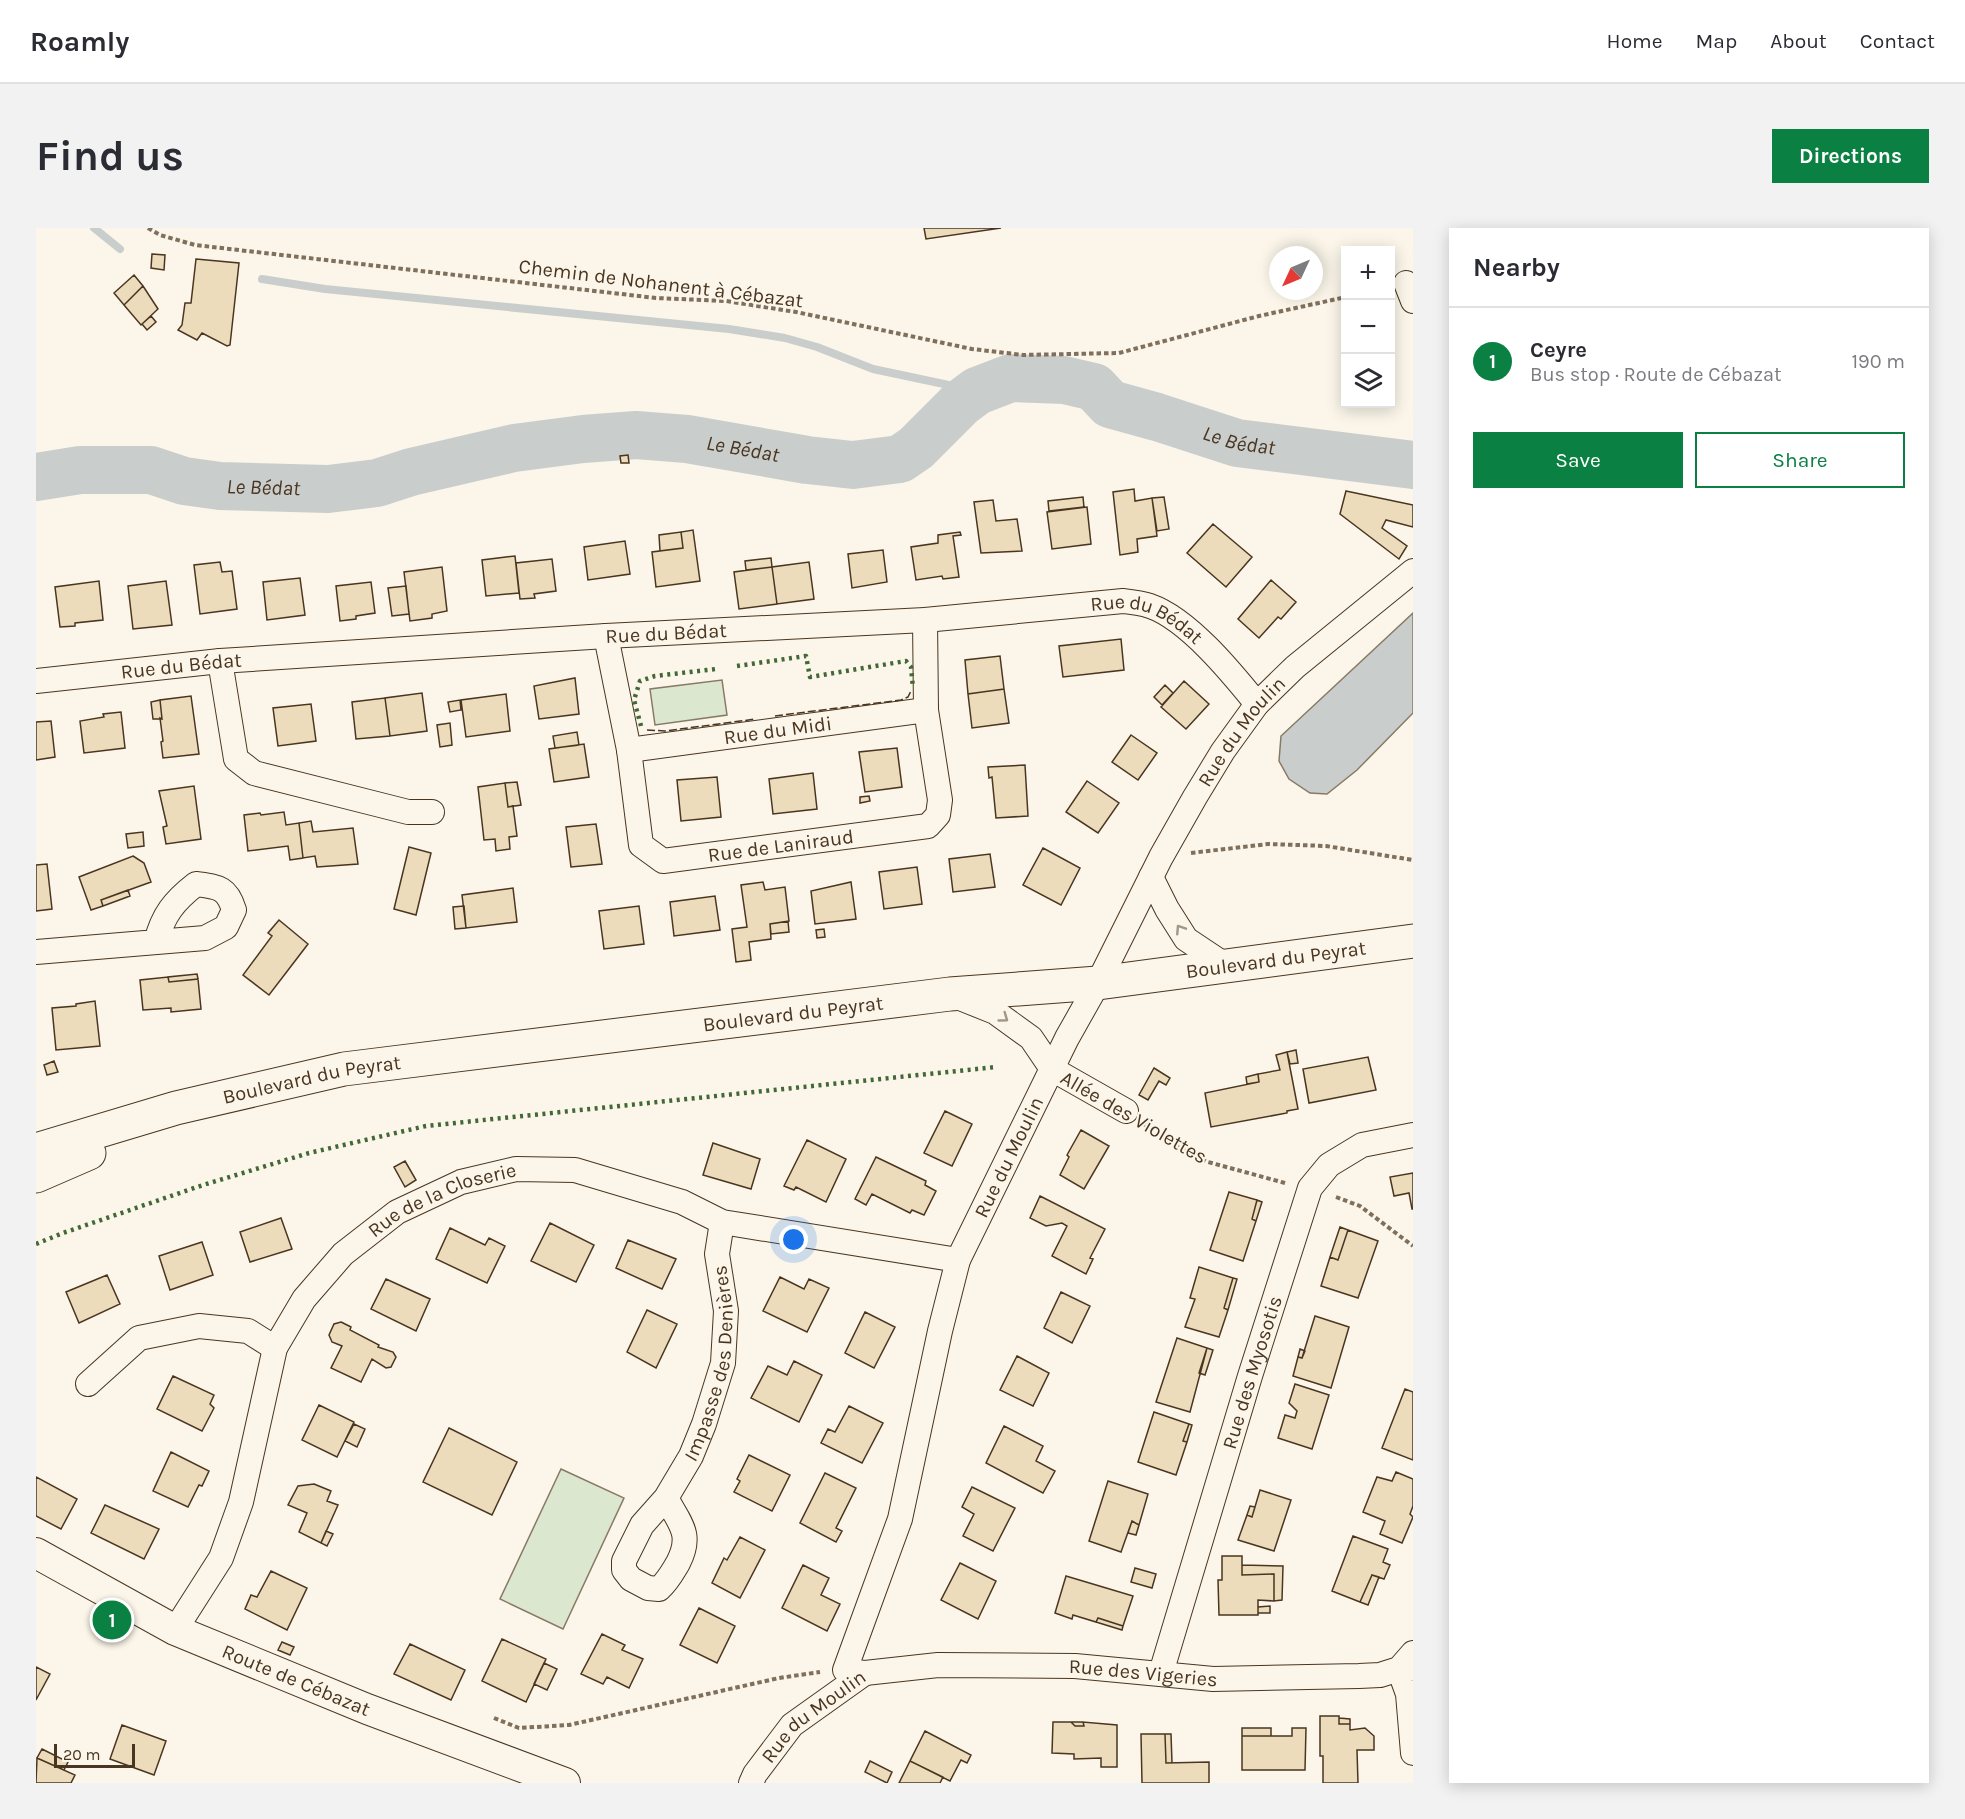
<!DOCTYPE html>
<meta charset="utf-8">
<style>
:root{--surface:#fff;--page:#f2f2f3;--text:#2b2b33;--muted:#7c7c81;--line:#e1e1e2;--accent:#0b8043}
body{margin:0;font-family:Karla,sans-serif;background:var(--page);color:var(--text)}
.controls{position:absolute;right:18px;top:18px;display:grid;overflow:hidden;border-radius:0px;box-shadow:0 3px 15px #0003}
.controls button{width:54px;height:54px;display:grid;place-items:center;padding:0;border:0;border-bottom:2px solid var(--line);background:var(--surface);color:var(--text);font:30px sans-serif}
.compass{position:absolute;left:1233px;top:18px;width:54px;height:54px;border-radius:50%;background:var(--surface);box-shadow:0 3px 15px #0003;rotate:226deg}
.scale{position:absolute;left:18px;bottom:15px;width:81px;box-sizing:border-box;padding-left:6px;border:3px solid #4a3520;border-top:0;font-size:16px;line-height:21px;white-space:nowrap;color:#4a3520;-webkit-text-stroke:4px #fbf6e9;paint-order:stroke}
.you{position:absolute;left:758px;top:1012px;width:21px;height:21px;margin:-15px;border:4px solid #fff;border-radius:50%;background:#1a73e8;box-shadow:0 0 0 9px #1a73e833}
.badge{display:grid;place-items:center;width:39px;height:39px;border-radius:50%;background:var(--accent);color:#fff;font-size:20px;font-weight:700}
.pin{position:absolute;translate:-50% -50%;border:3px solid #fff;box-shadow:0 2px 6px #0006}
.list{margin:0;padding:0;list-style:none}
h2{display:flex;justify-content:space-between;align-items:center;height:78px;margin:0;padding:0 24px;font-size:26px}
h2 small{font-size:20px;font-weight:400;color:var(--muted)}
.list li{display:grid;grid-template-columns:39px 1fr auto;gap:18px;align-items:center;box-sizing:border-box;height:108px;padding:0 24px;border-top:2px solid var(--line)}
.list b{display:block;font-size:22px;white-space:nowrap}
.list p{margin:0;font-size:20px;white-space:nowrap;color:var(--muted)}
.list em{font-size:20px;font-style:normal;color:var(--muted)}
.actions{display:flex;gap:12px;padding:18px 24px}
.actions a{flex:1;padding:14px 0;border:2px solid var(--accent);border-radius:0px;text-align:center;font-size:21px;color:var(--accent)}
.actions .main{background:var(--accent);color:#fff}
.icon{flex:none;width:33px;height:33px;fill:none;stroke:currentColor;stroke-width:2;stroke-linecap:round;stroke-linejoin:round}
.map{position:relative;flex:none;width:1377px;height:1555px;overflow:hidden;border-radius:0px}
header{display:flex;align-items:center;gap:36px;box-sizing:border-box;height:84px;padding:0 30px;background:var(--surface);border-bottom:2px solid var(--line)}
header strong{font-size:28px}
nav{display:flex;gap:33px;margin-inline-start:auto;font-size:21px}
.intro{display:flex;align-items:center;justify-content:space-between;box-sizing:border-box;height:144px;padding:0 36px}
h1{margin:0;font-size:42px}
.button{padding:15px 27px;border-radius:0px;background:var(--accent);color:#fff;font-size:21px;font-weight:700}
main{display:flex;gap:36px;padding:0 36px}
aside{flex:1;background:var(--surface);border-radius:0px;box-shadow:0 3px 15px #0003}
.map>svg:first-child{display:block}
.green{fill:#dce7d0;stroke:#887966;stroke-width:1.5}
.water{fill:#c9cecd;stroke:#887966;stroke-width:1.5}
.lines{fill:none;stroke-linecap:round;stroke-linejoin:round}
.stream{stroke:#c9cecd;stroke-width:8}
.river{stroke:#c9cecd;stroke-width:48}
.building{fill:#ecdcbc;stroke:#4a3520;stroke-width:1.5}
.minor-casing{stroke:#4a3520;stroke-width:26}
.tertiary-casing{stroke:#4a3520;stroke-width:32}
.secondary-casing{stroke:#4a3520;stroke-width:35}
.path{stroke:#7f6f5c;stroke-width:4;stroke-dasharray:4.5 3;stroke-linecap:butt}
.minor{stroke:#fbf6e9;stroke-width:24}
.tertiary{stroke:#fbf6e9;stroke-width:30}
.secondary{stroke:#fbf6e9;stroke-width:33}
.hedge{stroke:#436837;stroke-width:4.5;stroke-dasharray:3 4.5;stroke-linecap:butt}
.fence{stroke:#4a3520;stroke-width:1.5;stroke-dasharray:8 3;stroke-linecap:butt}
.oneway{stroke:#a29684}
.labels{text-anchor:middle;stroke-width:4.5;stroke-linejoin:round;paint-order:stroke}
.street-label{font-size:20px;fill:#4a3520;stroke:#fbf6e9}
.water-label{font-size:21px;font-style:italic;fill:#4a3520;stroke:#fbf6e9}
</style>
<header>
<strong>Roamly</strong>
<nav><a>Home</a><a>Map</a><a>About</a><a>Contact</a></nav>
</header>
<div class="intro"><h1>Find us</h1><a class="button">Directions</a></div>
<main>
<div class="map">
<svg width="1377" height="1555" viewBox="0 0 1377 1555">
<rect width="100%" height="100%" fill="#fbf6e9"/>
<!-- green -->
<path class="green" d="M686,452L691,487L619,497L614,461Z
M525,1241L588,1270L527,1401L464,1371Z"/>
<!-- water -->
<path class="water" d="M1377,385V485L1321,542L1291,566L1274,565L1253,551L1243,533L1245,508Z"/>
<g class="lines">
<!-- stream -->
<path class="stream" d="M58,0L84,21
M226,51L289,61L693,101L749,110L781,119L837,141L941,163"/>
<!-- river -->
<path class="river" id="s1" d="M0,249L44,242H115L148,253L184,258L292,261L341,255L375,244L478,220L547,211L600,207L651,211L771,232L817,237L864,231L880,220L925,175L941,163L975,150L1028,152L1058,159L1074,176L1121,189L1201,215L1377,237"/>
</g>
<!-- building -->
<path class="building" d="M888,0H965L890,11Z
M116,26L129,27L128,42L115,40Z
M160,31L203,35L194,117L191,118L166,105L161,112L142,102L146,97L149,75H155Z
M98,47L107,58L88,77L78,65Z
M107,58L122,81L105,97L88,77Z
M115,88L120,94L111,102L106,96Z
M592,227L593,235H585L584,228Z
M1098,261L1099,273L1116,270L1121,308L1101,311L1102,324L1084,327L1077,264Z
M1310,263L1377,277V299L1350,292L1346,300L1371,318L1363,331L1304,286Z
M1047,269L1048,279L1013,283L1012,273Z
M1128,269L1133,301L1121,303L1116,270Z
M957,272L960,293L981,291L986,323L945,325L938,274Z
M1051,279L1055,316L1016,321L1011,284Z
M1177,296L1216,329L1190,359L1151,325Z
M657,302L664,353L620,359L616,324L647,320L645,304Z
M645,304L647,320L624,323L623,307Z
M924,304L925,307L917,308L923,349L907,351L906,348L880,352L875,319L902,315V307Z
M589,313L594,346L552,352L548,319Z
M847,322L851,354L816,360L812,326Z
M479,328L483,365L450,368L446,332Z
M735,330L736,339L710,342L709,333Z
M516,331L520,363L498,366L499,370L484,371L480,335Z
M184,334L186,344L196,343L201,381L164,386L158,337Z
M773,334L778,371L741,376L736,339Z
M406,339L411,383L396,386V390L374,393L368,344Z
M736,339L741,376L703,381L698,344Z
M264,350L269,387L231,392L227,354Z
M1235,352L1260,374L1245,391L1242,389L1223,410L1202,391Z
M63,353L67,392L39,395V398L24,399L19,359Z
M130,353L136,397L97,401L92,358Z
M335,354L339,385L320,388V391L304,393L300,358Z
M370,358L373,386L356,388L352,360Z
M1085,411L1088,442L1027,449L1023,418Z
M964,428L968,461L932,466L929,432Z
M539,450L543,486L503,491L498,458Z
M1148,453L1173,476L1150,501L1125,479Z
M1129,457L1137,465L1126,477L1118,469Z
M968,461L973,495L936,500L932,466Z
M386,465L391,503L354,508L349,470Z
M470,466L474,503L430,509L425,472Z
M155,468L163,526L127,530L125,514L127,513L124,490L126,491L124,472Z
M349,470L354,508L320,511L316,474Z
M124,472L126,491H117L115,474Z
M424,472L425,482L414,484L412,474Z
M275,476L280,513L242,518L237,480Z
M85,484L89,520L48,525L44,493L68,489L67,486Z
M15,493L19,529L0,532V494Z
M414,495L416,517L404,519L401,497Z
M541,504L543,517L519,520L517,508Z
M1095,507L1121,525L1102,552L1076,534Z
M548,516L553,549L518,554L513,521Z
M861,520L866,559L829,564L823,524Z
M989,537L992,588L960,590L956,549L953,550L952,539Z
M777,545L781,581L737,586L733,551Z
M681,549L685,589L645,593L641,552Z
M1051,553L1083,575L1062,605L1030,584Z
M481,554L485,577L472,579L469,555Z
M469,555L472,579L477,578L481,608L473,609L474,621L460,623L459,611L448,612L442,559Z
M158,558L165,611L130,616L127,599L131,598L123,563Z
M833,568L834,573L824,575V569Z
M248,584L250,597L263,595L267,630L254,632L252,618L212,623L208,587L224,585L225,587Z
M275,593L277,604L317,600L322,636L281,639L279,628L267,630L263,595Z
M560,596L566,636L535,639L530,599Z
M107,604L108,618L92,620L90,606Z
M373,619L395,625L380,687L358,681Z
M1007,620L1044,640L1025,677L987,657Z
M954,626L959,659L917,664L913,631Z
M97,628L108,635L115,654L65,672L67,678L55,682L43,649Z
M11,636L16,681L0,683V637Z
M881,639L886,676L848,681L843,644Z
M727,654L729,662L749,659L753,693L734,696L735,711L713,714L715,732L700,734L696,701L711,699L705,657Z
M815,654L820,691L779,696L775,663Z
M477,660L481,694L430,700L426,667Z
M92,662L94,668L67,678L65,672Z
M679,668L684,702L638,708L634,674Z
M428,678L430,700L419,701L417,679Z
M603,678L608,716L568,721L563,683Z
M243,692L272,716L233,767L207,747L236,708L232,705Z
M752,693L753,704L735,706L734,696Z
M788,701L789,709L781,710L780,702Z
M161,746L162,751L133,754L132,749Z
M132,749L133,754L162,751L165,781L135,784V780L107,782L104,752Z
M59,773L64,818L20,822L16,780L40,778V776Z
M1260,822L1262,835L1254,836L1251,824Z
M1251,824L1262,881L1251,883V885L1175,899L1169,865L1223,854L1222,846L1244,842L1240,827Z
M1332,829L1340,862L1273,875L1267,841Z
M18,833L22,844L11,847L8,837Z
M1118,840L1134,850L1130,857L1123,853L1112,872L1103,867Z
M1222,846L1223,854L1211,856L1210,849Z
M909,883L936,896L916,938L888,925Z
M1045,902L1073,918L1048,961L1024,947L1033,929L1031,927Z
M771,912L810,931L790,974L760,959L758,962L748,958Z
M677,915L724,931L715,961L667,947Z
M840,929L890,953L889,957L900,963L888,987L876,982L874,985L836,966L830,977L819,971Z
M369,933L380,952L369,959L358,939Z
M1377,945V981H1376L1373,965L1358,968L1354,949Z
M1193,964L1221,972L1216,991L1220,993L1207,1033L1174,1022Z
M1004,968L1069,1001L1054,1030L1057,1031L1050,1046L1016,1028L1031,998L1026,995L1010,998L994,990Z
M1221,972L1226,974L1220,993L1216,991Z
M245,990L256,1021L214,1034L204,1004Z
M514,995L558,1017L540,1054L495,1033Z
M1304,999L1312,1002L1302,1032L1294,1029Z
M414,1000L449,1017L453,1010L469,1018L451,1055L400,1031Z
M1312,1002L1342,1013L1322,1070L1285,1058L1294,1029L1302,1032Z
M592,1012L640,1031L626,1061L580,1040Z
M166,1014L177,1047L134,1062L123,1028Z
M1163,1039L1197,1050L1188,1080L1192,1082L1183,1109L1149,1099L1159,1071L1154,1070Z
M71,1047L84,1076L43,1095L30,1064Z
M744,1049L768,1061L773,1051L793,1060L771,1104L727,1083Z
M1197,1050L1201,1051L1192,1082L1188,1080Z
M350,1051L394,1071L380,1103L335,1081Z
M1025,1064L1054,1078L1036,1115L1008,1100Z
M611,1082L641,1096L620,1140L591,1124Z
M829,1084L859,1099L838,1140L809,1125Z
M1279,1088L1313,1099L1295,1160L1257,1148L1262,1129L1266,1130Z
M305,1094L315,1099L314,1102L343,1117L342,1119L357,1124L360,1129L355,1139L350,1140L336,1131L325,1154L295,1140L306,1118L296,1114L293,1107L298,1096Z
M1141,1110L1171,1120L1154,1184L1120,1174Z
M1171,1120L1177,1122L1169,1147L1163,1145Z
M1264,1121L1269,1123L1266,1130L1262,1129Z
M981,1128L1013,1145L997,1178L964,1162Z
M758,1133L786,1147L763,1194L715,1170L732,1138L751,1147Z
M137,1148L178,1167L174,1176L178,1180L166,1203L121,1181Z
M1259,1156L1293,1167L1276,1221L1242,1210L1249,1187L1259,1190L1261,1183L1253,1175Z
M1369,1161L1377,1164V1232L1346,1220Z
M283,1177L318,1194L301,1229L266,1212Z
M813,1178L847,1195L826,1235L785,1215L792,1201L799,1204Z
M1118,1184L1153,1196L1147,1213L1151,1214L1140,1247L1102,1234Z
M318,1196L329,1201L321,1219L309,1213Z
M1153,1196L1156,1197L1151,1214L1147,1213Z
M968,1198L1007,1218L1000,1233L1019,1243L1007,1265L950,1235Z
M413,1200L481,1234L456,1287L387,1254Z
M135,1224L173,1243L166,1258L163,1257L152,1279L117,1263Z
M713,1227L754,1247L736,1283L698,1264L704,1253L701,1251Z
M1360,1244L1377,1251V1278L1374,1286L1377,1289L1366,1315L1344,1306L1349,1293L1327,1284L1341,1249L1356,1253Z
M789,1245L820,1260L800,1300L806,1303L800,1314L764,1295Z
M0,1249L41,1271L25,1301L0,1288Z
M1072,1253L1112,1266L1103,1297L1096,1293L1085,1324L1053,1313Z
M278,1256L295,1263L291,1273L302,1277L285,1315L263,1304L271,1285L252,1277L262,1258Z
M936,1259L979,1280L957,1323L927,1308L938,1286L926,1279Z
M1224,1262L1255,1272L1238,1323L1202,1312L1211,1287L1216,1289Z
M69,1277L123,1301L108,1331L55,1305Z
M1214,1278L1219,1279L1216,1289L1211,1287Z
M1096,1293L1103,1297L1100,1307L1092,1305Z
M290,1303L297,1306L291,1318L285,1315Z
M1317,1308L1352,1321L1347,1334L1354,1337L1348,1351L1336,1347L1324,1374L1296,1363Z
M704,1309L729,1322L704,1370L676,1355L688,1330L691,1332Z
M1186,1328H1206V1347L1238,1346V1373L1222,1372V1387H1183L1182,1352H1186Z
M924,1335L960,1353L942,1391L905,1372Z
M767,1337L793,1350L785,1367L804,1376L791,1403L746,1380Z
M1206,1337L1247,1338L1246,1372L1238,1373V1346L1206,1347Z
M1099,1340L1120,1346L1116,1360L1095,1354Z
M235,1343L271,1360L251,1402L209,1381L215,1367L221,1369Z
M1336,1347L1343,1349L1332,1377L1324,1374Z
M1030,1348L1097,1368L1087,1398L1062,1390L1060,1394L1037,1387L1036,1391L1019,1385Z
M1234,1378V1385H1222V1379Z
M663,1380L699,1398L681,1435L644,1417Z
M1062,1390L1087,1398L1086,1402L1060,1394Z
M566,1406L589,1417L586,1422L607,1431L593,1460L571,1449L567,1456L545,1446Z
M466,1411L510,1431L490,1474L446,1453Z
M246,1414L258,1419L254,1427L242,1422Z
M374,1416L429,1442L415,1472L358,1446Z
M508,1435L521,1441L511,1462L498,1456Z
M0,1439L14,1446L0,1472Z
M1284,1488H1303V1496H1314V1502L1329,1500L1338,1508V1522H1321L1322,1555H1287V1528H1284Z
M1303,1490L1314,1491V1496H1303Z
M1017,1494H1035L1039,1498H1048L1047,1494L1081,1497V1539H1065V1530L1038,1531V1526L1016,1525Z
M1035,1494H1047L1048,1498H1039Z
M86,1497L130,1513L118,1547L74,1531Z
M1206,1500H1235V1508H1206Z
M1256,1500H1270L1269,1542H1206V1508H1256Z
M889,1503L935,1527L931,1535L925,1532L914,1553L874,1533Z
M1105,1506H1129L1130,1535L1173,1534V1555H1106Z
M1129,1506H1135L1136,1535H1130Z
M6,1521L32,1534L28,1542L1,1530Z
M1,1530L39,1547L35,1555H0Z
M834,1533L856,1544L851,1555L829,1544Z
M874,1533L907,1549L904,1555H863Z"/>
<g class="lines">
<!-- minor casing -->
<g class="minor-casing">
<g id="minor">
<path d="M1370,55L1377,73"/>
<path id="s2" d="M570,408L593,522L605,617L627,633L892,598L902,587L904,572L890,482L889,392"/>
<path d="M184,433L200,531L218,545L372,584H396"/>
<path id="s3" d="M0,453L184,433L570,408L889,392L1087,373C1096,374 1106,375 1114,378C1152,391 1196,445 1221,476"/>
<path id="s4" d="M593,522L890,482"/>
<path d="M1115,649L1131,681L1150,711L1189,737"/>
<path d="M0,724L169,710L190,699L198,682C191,659 182,659 160,656C138,673 127,687 120,714"/>
<path d="M919,768L959,784L995,810L1016,841L1090,883"/>
<path d="M52,1156L103,1110L163,1098L212,1103L239,1120"/>
<path id="s5" d="M630,1270C644,1296 657,1306 642,1335C636,1345 632,1353 623,1361L612,1360L595,1351L588,1342V1333L606,1297L630,1270L655,1228L668,1196L687,1135L690,1083L681,1026L686,994"/>
<path id="s6" d="M139,1402L185,1330L205,1274L239,1120L268,1071L307,1026L361,984L425,954L480,941L539,942L646,974L686,994L922,1032"/>
<path d="M1377,1440L1363,1441L1372,1466L1377,1525"/>
<path id="s7" d="M829,1445L902,1437L1039,1438L1177,1451L1323,1448L1344,1447L1363,1441L1377,1425"/>
<path id="s8" d="M1125,1445L1214,1148L1274,960L1293,937L1326,917L1377,907"/>
<path id="s9" d="M715,1555L719,1546L756,1497L829,1445L809,1442L864,1291L904,1103L922,1032L1031,810L1062,755L1125,629L1159,569L1187,523L1221,476L1259,439L1377,343"/>
</g>
</g>
<!-- tertiary casing -->
<g class="tertiary-casing">
<g id="tertiary">
<path id="s10" d="M0,1325L139,1402L331,1481L529,1555"/>
</g>
</g>
<!-- secondary casing -->
<g class="secondary-casing">
<g id="secondary">
<path id="s11" d="M0,922L140,880L308,841L914,766L1062,755L1377,713"/>
<path d="M0,948L53,925"/>
</g>
</g>
<!-- path -->
<path class="path" d="M112,0L124,7L159,17L620,70L690,73L760,84L936,121L987,127L1083,125L1223,88L1310,69
M1155,625L1232,616L1290,618L1377,632
M1108,896L1140,918L1172,934L1249,955
M1300,969L1324,978L1377,1018
M458,1490L483,1500L533,1497L743,1450L784,1444"/>
<!-- minor -->
<use href="#minor" class="minor"/>
<!-- tertiary -->
<use href="#tertiary" class="tertiary"/>
<!-- secondary -->
<use href="#secondary" class="secondary"/>
<!-- hedge -->
<path class="hedge" d="M701,438L770,428L774,449L870,433L875,439L877,460
M605,498L598,472L604,453L619,448L680,441
M0,1016L27,1005L167,957L273,925L390,898L960,839"/>
<!-- fence -->
<path class="fence" d="M739,488L865,472L872,469L875,463
M611,502L629,503L720,491"/>
</g>
<!-- one-way arrows -->
<defs><path id="oneway-chevron" d="M-2-3.5L2.5 0L-2 3.5" fill="none" stroke-width="1.6" stroke-linecap="round" stroke-linejoin="round" transform="scale(1.5)"/></defs>
<g class="oneway">
<use href="#oneway-chevron" transform="translate(1144 701) rotate(-123)"/>
<use href="#oneway-chevron" transform="translate(968 790) rotate(36)"/>
</g>
<g class="labels">
<!-- street labels -->
<g class="street-label">
<text transform="translate(625 55) rotate(7)" y="7">Chemin de Nohanent à Cébazat</text>
<text dy="7" stroke="none"><textPath href="#s3" startOffset="1118">Rue du Bédat</textPath></text>
<text dy="7" stroke="none"><textPath href="#s3" startOffset="632">Rue du Bédat</textPath></text>
<text dy="7" stroke="none"><textPath href="#s3" startOffset="146">Rue du Bédat</textPath></text>
<text dy="7" stroke="none"><textPath href="#s4" startOffset="150">Rue du Midi</textPath></text>
<text dy="7" stroke="none"><textPath href="#s9" startOffset="1208">Rue du Moulin</textPath></text>
<text dy="7" stroke="none"><textPath href="#s2" startOffset="358">Rue de Laniraud</textPath></text>
<text dy="7" stroke="none"><textPath href="#s11" startOffset="1257">Boulevard du Peyrat</textPath></text>
<text dy="7" stroke="none"><textPath href="#s11" startOffset="771">Boulevard du Peyrat</textPath></text>
<text dy="7" stroke="none"><textPath href="#s11" startOffset="285">Boulevard du Peyrat</textPath></text>
<text transform="translate(1098 889) rotate(30)" y="7">Allée des Violettes</text>
<text dy="7" stroke="none"><textPath href="#s9" startOffset="722">Rue du Moulin</textPath></text>
<text dy="7" stroke="none"><textPath href="#s6" startOffset="534">Rue de la Closerie</textPath></text>
<text dy="7" stroke="none"><textPath href="#s5" startOffset="375">Impasse des Denières</textPath></text>
<text dy="7" stroke="none"><textPath href="#s8" startOffset="314">Rue des Myosotis</textPath></text>
<text dy="7" stroke="none"><textPath href="#s7" startOffset="279">Rue des Vigeries</textPath></text>
<text dy="7" stroke="none"><textPath href="#s10" startOffset="290">Route de Cébazat</textPath></text>
<text dy="7" stroke="none"><textPath href="#s9" startOffset="93">Rue du Moulin</textPath></text>
</g>
<!-- water labels -->
<g class="water-label">
<text dy="7" stroke="none"><textPath href="#s1" startOffset="1256">Le Bédat</textPath></text>
<text dy="7" stroke="none"><textPath href="#s1" startOffset="716">Le Bédat</textPath></text>
<text dy="7" stroke="none"><textPath href="#s1" startOffset="230">Le Bédat</textPath></text>
</g>
</g>
</svg>
<div class="controls">
<button>+</button>
<button>−</button>
<button><svg class="icon" aria-label="layers" viewBox="0 0 24 24"><path d="M12 4l9 5-9 5-9-5zM3 14l9 5 9-5"/></svg></button>
</div>
<svg class="compass" viewBox="-18 -18 36 36"><path d="M0-13l5 13h-10z" fill="#e53935"/><path d="M0 13l5-13h-10z" fill="#7c7c81"/></svg>
<div class="scale">20 m</div>
<div class="you"></div>
<div class="pin badge" style="left:76px;top:1392px">1</div>
</div>
<aside>
<h2>Nearby<small></small></h2>
<ul class="list">
<li><span class="badge">1</span><div><b>Ceyre</b><p>Bus stop · Route de Cébazat</p></div><em>190 m</em></li>
</ul>
<div class="actions"><a class="main">Save</a><a>Share</a></div>
</aside>
</main>
